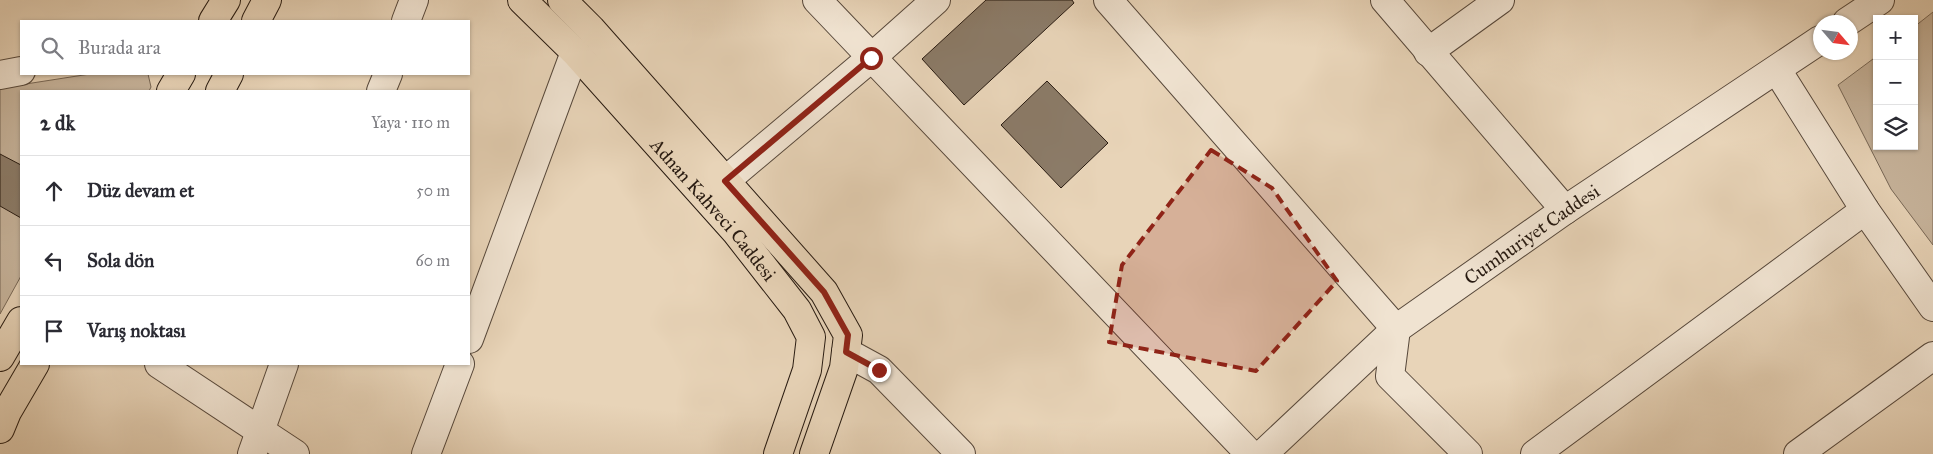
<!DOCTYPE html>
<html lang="tr">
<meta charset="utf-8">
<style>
:root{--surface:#fff;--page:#f7f7f7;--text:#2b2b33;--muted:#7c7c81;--line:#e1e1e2}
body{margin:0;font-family:"IM FELL Great Primer",serif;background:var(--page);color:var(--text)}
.controls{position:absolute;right:15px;top:15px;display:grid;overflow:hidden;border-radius:0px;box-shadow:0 1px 4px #0004}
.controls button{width:45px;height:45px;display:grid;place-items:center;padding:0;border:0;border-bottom:1px solid var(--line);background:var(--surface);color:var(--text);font:25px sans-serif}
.compass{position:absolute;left:1813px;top:15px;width:45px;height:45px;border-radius:50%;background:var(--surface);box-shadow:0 1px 4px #0004;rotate:118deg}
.stop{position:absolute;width:15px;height:15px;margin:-11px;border:4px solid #8f2418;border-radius:50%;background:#fff}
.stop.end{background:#8f2418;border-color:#fff;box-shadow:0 1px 5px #0008}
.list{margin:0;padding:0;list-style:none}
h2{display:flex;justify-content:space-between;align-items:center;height:65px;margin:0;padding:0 20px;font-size:21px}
h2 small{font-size:16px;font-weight:400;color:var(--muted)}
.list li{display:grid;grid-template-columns:32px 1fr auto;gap:15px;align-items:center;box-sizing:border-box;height:70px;padding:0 20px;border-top:1px solid var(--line)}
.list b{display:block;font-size:19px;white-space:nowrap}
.list em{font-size:16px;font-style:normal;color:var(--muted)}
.icon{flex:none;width:28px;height:28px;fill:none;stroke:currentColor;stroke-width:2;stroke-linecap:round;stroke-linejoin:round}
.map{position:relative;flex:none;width:1933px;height:454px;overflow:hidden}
.search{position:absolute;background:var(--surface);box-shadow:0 1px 4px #0004;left:20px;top:20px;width:450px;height:55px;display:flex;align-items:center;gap:12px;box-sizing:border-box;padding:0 18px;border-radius:0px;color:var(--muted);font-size:19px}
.panel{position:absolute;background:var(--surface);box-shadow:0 1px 4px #0004;left:20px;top:90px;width:450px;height:275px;border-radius:0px}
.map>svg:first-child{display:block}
.green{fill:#c7b49c;stroke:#776756}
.building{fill:#8b7b68;stroke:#271a11}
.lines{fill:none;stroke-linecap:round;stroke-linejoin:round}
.minor-casing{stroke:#57483b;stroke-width:30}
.major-casing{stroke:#271a11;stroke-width:30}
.minor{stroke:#f0e3d1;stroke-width:28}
.major{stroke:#e8d4b8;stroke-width:28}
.route{stroke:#8f2418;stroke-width:6}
.marked{fill:#8f2418;fill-opacity:0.2;stroke:#8f2418;stroke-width:4;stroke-dasharray:10 6;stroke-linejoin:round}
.labels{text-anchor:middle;stroke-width:5;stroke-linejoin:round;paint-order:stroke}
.street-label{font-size:19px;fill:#271a11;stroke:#f0e3d1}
</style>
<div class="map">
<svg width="1933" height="454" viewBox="0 0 1933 454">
<rect width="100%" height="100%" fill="#e8d4b8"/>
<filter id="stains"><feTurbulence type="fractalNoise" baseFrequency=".004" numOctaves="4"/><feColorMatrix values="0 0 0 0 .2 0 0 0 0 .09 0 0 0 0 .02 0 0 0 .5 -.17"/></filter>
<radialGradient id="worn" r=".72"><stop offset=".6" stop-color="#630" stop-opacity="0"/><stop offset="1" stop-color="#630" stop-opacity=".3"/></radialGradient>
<!-- green -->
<path class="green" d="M1933,12V245L1891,189L1838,85L1877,56V146H1914V27Z
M90,74H148L151,87L149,91H21V276L0,314V88Z"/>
<!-- building -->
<path class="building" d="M986,0H1072L1074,3L964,105L922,59Z
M1047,81L1108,143L1061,188L1001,125Z
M0,154L21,165V218L0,206Z"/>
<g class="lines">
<!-- minor casing -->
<g class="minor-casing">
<g id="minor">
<path d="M817,0L1250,454"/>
<path d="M1108,0L1396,329L1390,376L1468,454"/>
<path d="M1385,0L1565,210"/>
<path d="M406,21L414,0"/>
<path d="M1847,22L1880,0"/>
<path d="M1428,52L1500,0"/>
<path d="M1777,70L1865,210L1933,307"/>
<path d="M0,75L21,71"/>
<path d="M381,91L388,74"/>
<path d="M725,181L871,58L936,0"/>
<path d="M469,339L575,52"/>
<path d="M846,352L879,370L961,454"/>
<path d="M159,364L295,454"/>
<path d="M252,454L284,364"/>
<path d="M426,454L460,364"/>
<path id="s1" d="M1263,454L1396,329L1565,210L1820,40"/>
<path d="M1535,454L1865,210"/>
<path d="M1798,454L1933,356"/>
</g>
</g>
<!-- major casing -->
<g class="major-casing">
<g id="major">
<path id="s2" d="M522,0L575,52L736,232L797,310L811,337L807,370L778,454"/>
<path d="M562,0L591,29L824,292L848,335L844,368L814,454"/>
<path d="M213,21L226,0"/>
<path d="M256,21L267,0"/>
<path d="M171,91L181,74"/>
<path d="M220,91L229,74"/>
<path d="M0,357L21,321"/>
<path d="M0,429L7,412L35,364"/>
</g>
</g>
<!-- minor -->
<use href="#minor" class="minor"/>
<!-- major -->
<use href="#major" class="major"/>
</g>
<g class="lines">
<!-- route -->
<path class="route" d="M871,58L725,181L824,292L848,335L846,352L879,370"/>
</g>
<!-- marked area -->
<path class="marked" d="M1211,150L1272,188L1337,281L1256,371L1109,342L1122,265Z"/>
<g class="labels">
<!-- street labels -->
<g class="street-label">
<text dy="7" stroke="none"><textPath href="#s2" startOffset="284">Adnan Kahveci Caddesi</textPath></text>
<text dy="7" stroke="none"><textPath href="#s1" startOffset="348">Cumhuriyet Caddesi</textPath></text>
</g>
</g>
<rect width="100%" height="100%" filter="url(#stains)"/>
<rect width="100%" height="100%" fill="url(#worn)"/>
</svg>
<div class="controls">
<button>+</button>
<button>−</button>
<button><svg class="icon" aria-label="layers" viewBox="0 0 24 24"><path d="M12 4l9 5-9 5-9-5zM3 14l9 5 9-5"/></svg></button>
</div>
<svg class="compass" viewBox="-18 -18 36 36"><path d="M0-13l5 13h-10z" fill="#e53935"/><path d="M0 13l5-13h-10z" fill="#7c7c81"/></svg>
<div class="stop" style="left:871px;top:58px"></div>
<div class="stop end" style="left:879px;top:370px"></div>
<div class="search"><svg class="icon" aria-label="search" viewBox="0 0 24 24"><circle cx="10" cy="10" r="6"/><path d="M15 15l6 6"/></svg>Burada ara</div>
<section class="panel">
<h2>2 dk<small>Yaya · 110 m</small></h2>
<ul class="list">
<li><svg class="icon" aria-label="ahead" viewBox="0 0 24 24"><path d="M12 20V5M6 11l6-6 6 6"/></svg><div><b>Düz devam et</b></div><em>50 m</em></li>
<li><svg class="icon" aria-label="left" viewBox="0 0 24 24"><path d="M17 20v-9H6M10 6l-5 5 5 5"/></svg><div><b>Sola dön</b></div><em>60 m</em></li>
<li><svg class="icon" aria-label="arrive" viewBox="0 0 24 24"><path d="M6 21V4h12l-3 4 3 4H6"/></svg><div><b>Varış noktası</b></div></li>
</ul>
</section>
</div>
